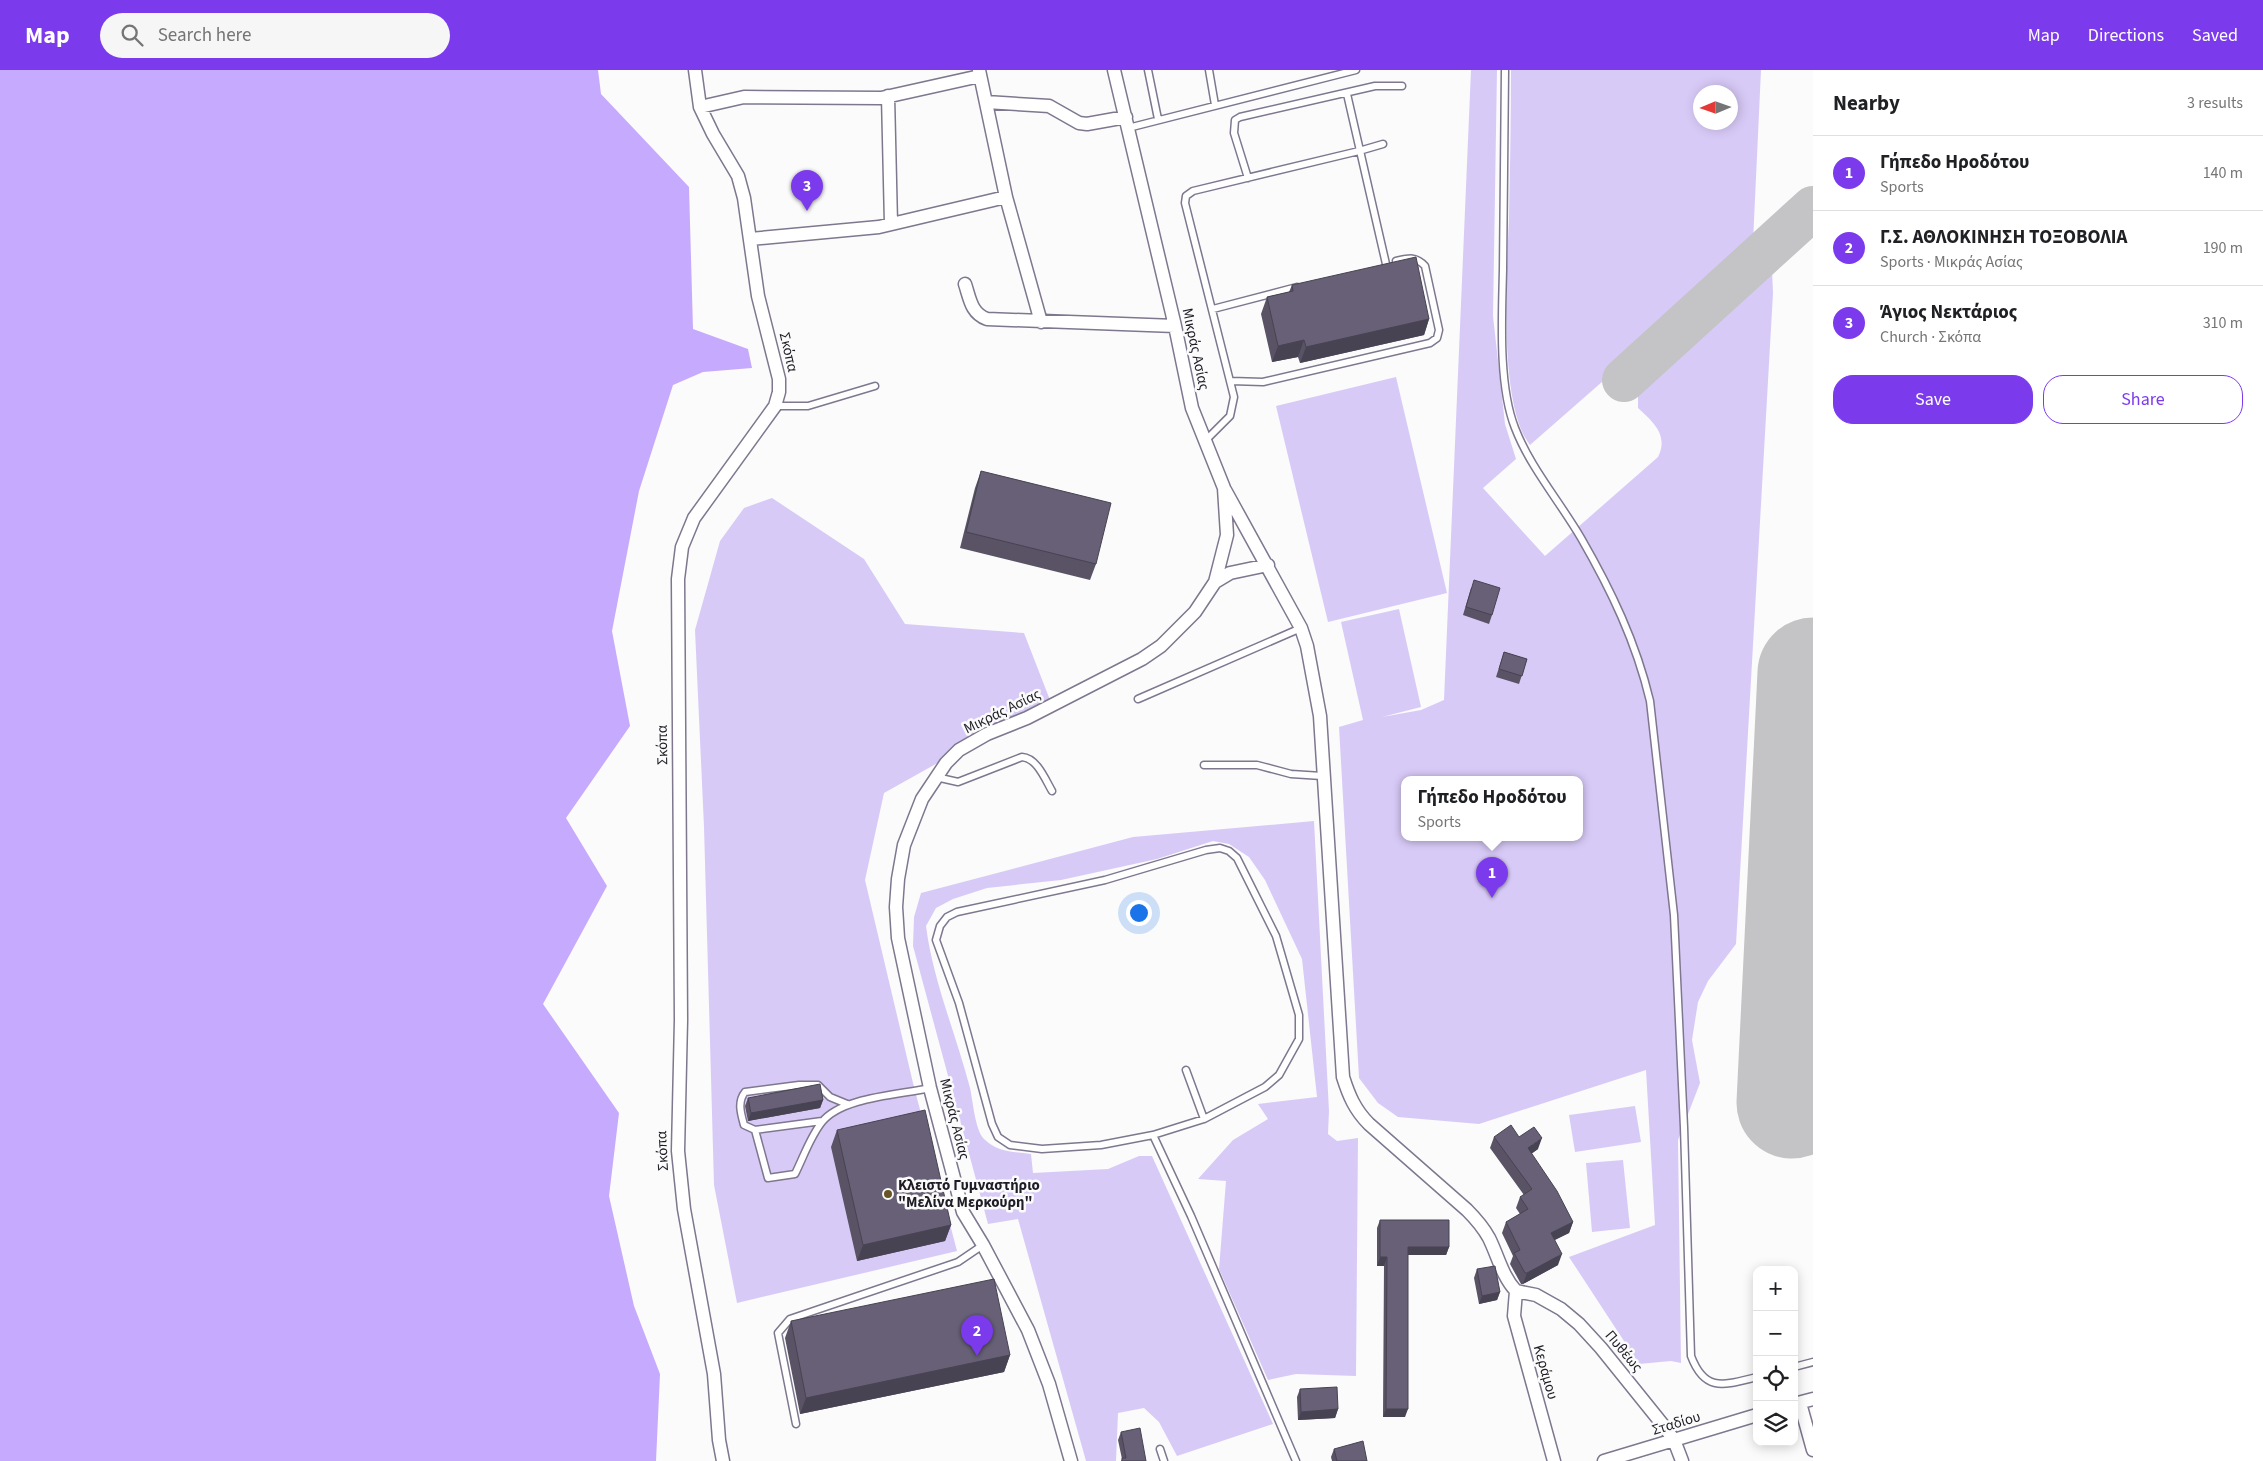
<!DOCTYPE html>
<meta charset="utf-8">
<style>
:root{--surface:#fff;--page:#f6f6f6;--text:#202124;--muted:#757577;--line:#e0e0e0;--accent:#7c3aed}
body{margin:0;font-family:"Source Sans 3",sans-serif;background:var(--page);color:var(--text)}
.controls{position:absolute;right:15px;bottom:15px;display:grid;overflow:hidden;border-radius:10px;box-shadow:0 2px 12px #0003}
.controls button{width:45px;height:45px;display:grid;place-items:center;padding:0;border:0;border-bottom:1px solid var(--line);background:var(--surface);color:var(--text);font:25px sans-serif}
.compass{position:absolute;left:1693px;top:15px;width:45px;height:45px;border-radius:50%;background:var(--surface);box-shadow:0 2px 12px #0003;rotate:268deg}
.you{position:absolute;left:1138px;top:842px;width:18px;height:18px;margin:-12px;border:4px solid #fff;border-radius:50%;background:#1a73e8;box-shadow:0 0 0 8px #1a73e833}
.badge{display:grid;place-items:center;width:32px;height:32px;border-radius:50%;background:var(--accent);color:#fff;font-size:16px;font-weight:700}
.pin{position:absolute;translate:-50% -41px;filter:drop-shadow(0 1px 2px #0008)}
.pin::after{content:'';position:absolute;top:26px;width:18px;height:15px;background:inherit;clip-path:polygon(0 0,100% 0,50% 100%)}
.popup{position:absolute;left:1401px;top:706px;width:182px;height:65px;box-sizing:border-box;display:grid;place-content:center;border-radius:10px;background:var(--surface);filter:drop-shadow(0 1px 4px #0005);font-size:16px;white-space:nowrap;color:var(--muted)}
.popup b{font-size:19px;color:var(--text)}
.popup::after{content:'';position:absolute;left:50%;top:100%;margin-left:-10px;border:10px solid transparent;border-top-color:var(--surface)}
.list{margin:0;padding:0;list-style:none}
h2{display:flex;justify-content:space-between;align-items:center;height:65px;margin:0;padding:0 20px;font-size:21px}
h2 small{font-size:16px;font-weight:400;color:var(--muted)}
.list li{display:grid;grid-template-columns:32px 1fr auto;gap:15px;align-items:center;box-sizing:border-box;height:75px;padding:0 20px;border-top:1px solid var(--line)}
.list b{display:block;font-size:19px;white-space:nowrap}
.list p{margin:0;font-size:16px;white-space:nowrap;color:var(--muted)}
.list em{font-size:16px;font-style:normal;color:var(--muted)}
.actions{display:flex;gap:10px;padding:15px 20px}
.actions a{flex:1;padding:11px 0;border:1px solid var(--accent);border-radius:20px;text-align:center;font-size:18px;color:var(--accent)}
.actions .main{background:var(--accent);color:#fff}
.icon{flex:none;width:28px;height:28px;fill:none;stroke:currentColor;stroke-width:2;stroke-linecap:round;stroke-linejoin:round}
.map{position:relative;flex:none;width:1813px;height:1391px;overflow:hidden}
header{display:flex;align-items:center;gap:30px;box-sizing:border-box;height:70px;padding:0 25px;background:var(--accent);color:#fff}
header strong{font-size:24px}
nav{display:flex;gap:28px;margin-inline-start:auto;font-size:18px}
.search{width:350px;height:45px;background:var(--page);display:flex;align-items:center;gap:12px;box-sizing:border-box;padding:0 18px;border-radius:28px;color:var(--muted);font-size:19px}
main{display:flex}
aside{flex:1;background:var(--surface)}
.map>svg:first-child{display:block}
.green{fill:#d8caf7;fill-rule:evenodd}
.water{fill:#c6aafd}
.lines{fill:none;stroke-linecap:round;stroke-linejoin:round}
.taxiway{stroke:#c4c4c6;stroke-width:44}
.runway{stroke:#c4c4c6;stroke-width:111}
.service-casing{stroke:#7e778e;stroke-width:9}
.minor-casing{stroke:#7e778e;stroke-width:15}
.service{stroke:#fff;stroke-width:6}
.minor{stroke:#fff;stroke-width:12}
.wall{fill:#595365}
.shaded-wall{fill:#484353}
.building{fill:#676076;stroke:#484353}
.poi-dot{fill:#685523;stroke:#fbfbfb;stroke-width:2}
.labels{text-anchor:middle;stroke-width:5;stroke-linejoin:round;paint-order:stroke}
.street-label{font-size:15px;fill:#1f1c25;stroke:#fbfbfb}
.poi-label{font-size:15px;font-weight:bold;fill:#1f1c25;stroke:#fbfbfb;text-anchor:start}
</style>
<header>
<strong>Map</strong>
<div class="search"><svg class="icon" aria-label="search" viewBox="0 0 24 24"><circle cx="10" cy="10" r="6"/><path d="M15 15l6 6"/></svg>Search here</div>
<nav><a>Map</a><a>Directions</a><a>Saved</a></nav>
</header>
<main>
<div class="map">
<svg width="1813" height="1391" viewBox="0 0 1813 1391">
<rect width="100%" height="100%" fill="#fbfbfb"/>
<!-- green -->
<path class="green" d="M1471,0H1497L1493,246L1505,354L1516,389L1483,418L1545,486L1658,387C1669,365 1653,352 1638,338V325L1648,309L1772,200L1773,223L1736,874L1708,911L1698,932L1692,970L1700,1013L1678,1070L1681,1293L1671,1291L1639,1294L1569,1187L1655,1155L1646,1000L1479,1054L1398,1047L1378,1033L1359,1008L1339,657L1363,650L1341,552L1399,539L1421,637L1382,647L1421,640L1444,630ZM1404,709H1580V767H1404Z
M1511,0H1761L1753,172L1651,269L1530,375C1498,335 1507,201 1509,148C1510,99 1511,49 1511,0ZM1700,22H1730V52H1700Z
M1396,307L1447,523L1328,552L1276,336Z
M772,428L864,489L905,554L1024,563L1050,630L884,723L865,810L913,1013L957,1181L737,1233L714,1115L704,757L695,560L720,471L744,438Z
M1314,751L1329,1041L1328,1064L1337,1071L1358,1068L1356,1306L1296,1304L1268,1310L1219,1199L1226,1111L1198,1109L1233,1070L1268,1049L1258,1034L1317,1027L1302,889L1265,810L1249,787L1229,774L1213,771L1157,789L1061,810L987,818L953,829L936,838L926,856C933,911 956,964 970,1018C973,1031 975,1060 984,1069C997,1082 1014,1082 1031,1084L1033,1103L1108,1099L1139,1086H1152L1273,1354L1177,1386L1159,1352L1144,1338L1118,1343L1116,1391H1086L1018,1149L988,1154L913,876L914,847L921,823L1133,767Z
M1635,1036L1641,1072L1575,1082L1569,1045Z
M1623,1090L1630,1158L1592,1162L1586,1093Z"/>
<!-- water -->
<path class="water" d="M0,0H598L601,24L689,117L693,259L748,279L752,298L703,302L673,315L639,421L612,561L630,656L566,748L607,816L543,934L619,1043L609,1126L634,1236L660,1304L656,1391H0Z"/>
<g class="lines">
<!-- taxiway -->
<path class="taxiway" d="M1624,310L1813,138"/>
<!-- runway -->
<path class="runway" d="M1792,1033L1813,603"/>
<!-- service casing -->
<g class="service-casing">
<path id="service" d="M1148,0L1158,49
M1209,0L1215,35
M1505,0C1504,67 1504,134 1503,200C1502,246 1498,315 1515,358C1530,397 1560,432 1581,468C1611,520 1636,572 1650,631L1674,845L1684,1057L1691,1286C1705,1323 1724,1315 1757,1307
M1347,24L1386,194
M1128,58L1356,0
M1248,108L1234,63L1235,50L1240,47L1375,16H1402
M1213,239L1297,217
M1231,311L1263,312L1430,273L1437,268L1439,260L1425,196C1416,186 1409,188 1396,191
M775,336H808L875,316
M1205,371L1230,346L1234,327L1185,133L1186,126L1193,121L1359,81L1383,74
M1138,629L1301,558
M1204,695H1257L1291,704L1322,706
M936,707L958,712L1022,687C1037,688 1045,709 1052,721
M1220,778L1229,781L1237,788L1276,866L1299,945V969L1279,1005L1265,1017L1204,1049L1153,1065L1101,1075L1042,1079L1010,1075L998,1067L992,1054L959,933L936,870L940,856L947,847L957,842L1105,810L1206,780Z
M1186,1000L1204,1049
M822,1051L755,1060L744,1055C741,1044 737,1032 745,1022L799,1015H818L830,1027L847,1034
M755,1060L768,1108L795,1104C804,1086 810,1067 822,1052C842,1027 899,1025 930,1018
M1153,1065L1191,1146L1296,1391
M1794,1297L1813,1292
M796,1354L778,1263L790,1249L958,1192L983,1175
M1160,1379L1164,1391"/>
</g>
<!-- minor casing -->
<g class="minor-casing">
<path id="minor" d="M695,0L700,37L713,64L738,106L744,128L758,226L779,309V322L775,336L694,448L682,477L678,509L681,950L678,1081L684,1139L714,1304L719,1370L723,1391
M979,0L1006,127L1041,252
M888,26L891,154
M986,32L1049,36L1079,53L1087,54L1126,47
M700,37L744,27L881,28L980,6
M750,169L879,157L1006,127
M965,214C970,229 971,243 987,249L1175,256
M1225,420L1301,558L1307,576L1320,646L1343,1007C1349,1026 1355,1040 1369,1054L1467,1140C1475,1148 1483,1157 1489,1168C1498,1186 1502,1206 1516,1221
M1215,512L1230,503L1268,495
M1516,1221L1536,1225L1561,1239L1579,1254L1601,1278L1663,1355L1674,1370L1682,1391
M1516,1221L1514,1246L1554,1391
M1800,1333L1813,1380
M1794,1334L1813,1329
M1071,1391L1049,1314L1028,1260L983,1175L963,1142L930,1018L898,868L896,837L898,809L904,775L922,729L946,693L959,680L987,664L1027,648L1142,589L1161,576L1195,542L1215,512L1227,465L1224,418L1192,338L1175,256L1114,0
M1604,1391L1757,1345"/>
</g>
<!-- service -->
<use href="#service" class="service"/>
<!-- minor -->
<use href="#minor" class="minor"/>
</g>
<!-- wall -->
<path class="wall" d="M1292,215L1429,249L1424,265L1300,293L1298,287L1272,292L1261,244L1267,227L1289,222Z
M981,401L1096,494L1090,510L960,478L975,418Z
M1471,518L1492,545L1489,554L1463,545Z
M1504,582L1527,589L1519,614L1496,607Z
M748,1028L823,1030L820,1038L748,1051L745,1036Z
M837,1060L951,1155L945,1171L857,1191L831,1077Z
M1494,1067H1519L1538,1079L1531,1084L1573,1152L1569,1163L1554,1170L1558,1195L1523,1214H1521L1510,1194L1513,1186L1502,1163L1506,1152L1520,1144L1516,1138L1520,1127L1524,1125L1490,1078Z
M1380,1150L1449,1177L1446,1185H1408L1405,1347H1383L1384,1196H1377V1158Z
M1477,1199L1500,1222L1497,1230L1479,1234L1474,1208Z
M791,1251L1010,1285L1004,1302L800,1344L785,1268Z
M1300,1319L1338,1339L1335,1348L1298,1350L1297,1327Z
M1121,1362L1146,1391H1121L1122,1389L1118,1370Z
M1334,1379L1367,1391H1332L1331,1387Z"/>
<!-- shaded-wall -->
<path class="shaded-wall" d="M1429,249L1424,265L1300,293L1306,277Z
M1304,270L1298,287L1272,292L1278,276Z
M823,1030L820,1038L748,1051L751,1043Z
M1542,1068L1538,1079L1524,1089L1528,1078Z
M1573,1152L1569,1163L1547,1174L1551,1163Z
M951,1155L945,1171L857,1191L863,1175Z
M1408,1177H1449L1446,1185H1405Z
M1562,1184L1558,1195L1523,1214L1527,1203Z
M1380,1187H1387L1384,1196H1377Z
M1500,1222L1497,1230L1479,1234L1482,1226Z
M1010,1285L1004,1302L800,1344L806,1328Z
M1338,1339L1335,1348L1298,1350L1301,1342Z
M1386,1339H1408L1405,1347H1383Z"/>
<!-- building -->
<path class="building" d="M1416,187L1429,249L1306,277L1304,270L1278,276L1267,227L1293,221L1292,215Z
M981,401L1111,433L1096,494L966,462Z
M1474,510L1500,518L1492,545L1466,537Z
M1504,582L1527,589L1522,606L1499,599Z
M820,1014L823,1030L751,1043L748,1028Z
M925,1040L951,1155L863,1175L837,1060Z
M1511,1055L1519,1067L1534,1057L1542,1068L1528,1078L1557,1121L1573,1152L1551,1163L1562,1184L1527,1203H1525L1514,1183L1520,1180L1506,1152L1528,1139L1520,1127L1532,1119L1494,1067Z
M1380,1150H1449V1177H1408V1339H1386L1387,1187H1380Z
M1495,1196L1500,1222L1482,1226L1477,1199Z
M994,1209L1010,1285L806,1328L791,1251Z
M1337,1317L1338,1339L1301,1342L1300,1319Z
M1140,1358L1146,1391H1122V1388H1126L1121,1362Z
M1363,1371L1367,1391H1337L1334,1379Z"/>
<!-- markers -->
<circle class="poi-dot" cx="888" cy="1124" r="5"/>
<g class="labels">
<!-- street labels -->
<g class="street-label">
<text transform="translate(1196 279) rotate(78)" y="5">Μικράς Ασίας</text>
<text transform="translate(789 282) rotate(77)" y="5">Σκόπα</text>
<text transform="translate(1002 641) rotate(-26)" y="5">Μικράς Ασίας</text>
<text transform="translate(662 675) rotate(-91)" y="5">Σκόπα</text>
<text transform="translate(955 1049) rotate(76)" y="5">Μικράς Ασίας</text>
<text transform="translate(662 1081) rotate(-93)" y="5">Σκόπα</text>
<text transform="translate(1624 1281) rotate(50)" y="5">Πυθέως</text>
<text transform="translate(1546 1302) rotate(74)" y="5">Κεράμου</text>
<text transform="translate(1676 1353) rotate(-17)" y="5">Σταδίου</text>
</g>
<!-- poi labels -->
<g class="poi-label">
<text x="898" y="1120">Κλειστό Γυμναστήριο<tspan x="898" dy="17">"Μελίνα Μερκούρη"</tspan></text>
</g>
</g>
</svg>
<div class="controls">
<button>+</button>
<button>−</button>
<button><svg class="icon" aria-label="locate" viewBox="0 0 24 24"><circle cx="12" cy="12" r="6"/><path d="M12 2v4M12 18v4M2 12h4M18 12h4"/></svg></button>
<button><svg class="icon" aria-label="layers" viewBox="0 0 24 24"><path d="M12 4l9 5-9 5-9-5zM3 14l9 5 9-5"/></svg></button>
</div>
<svg class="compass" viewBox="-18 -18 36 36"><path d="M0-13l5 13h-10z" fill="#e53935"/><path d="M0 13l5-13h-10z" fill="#757577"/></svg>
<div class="you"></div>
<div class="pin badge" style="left:1492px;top:828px">1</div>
<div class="popup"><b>Γήπεδο Ηροδότου</b>Sports</div>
<div class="pin badge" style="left:977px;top:1286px">2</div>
<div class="pin badge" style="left:807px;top:141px">3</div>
</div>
<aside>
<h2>Nearby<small>3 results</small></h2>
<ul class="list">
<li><span class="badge">1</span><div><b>Γήπεδο Ηροδότου</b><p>Sports</p></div><em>140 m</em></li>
<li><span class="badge">2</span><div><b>Γ.Σ. ΑΘΛΟΚΙΝΗΣΗ ΤΟΞΟΒΟΛΙΑ</b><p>Sports · Μικράς Ασίας</p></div><em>190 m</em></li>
<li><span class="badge">3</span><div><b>Άγιος Νεκτάριος</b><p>Church · Σκόπα</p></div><em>310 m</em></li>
</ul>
<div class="actions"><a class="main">Save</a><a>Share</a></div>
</aside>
</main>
